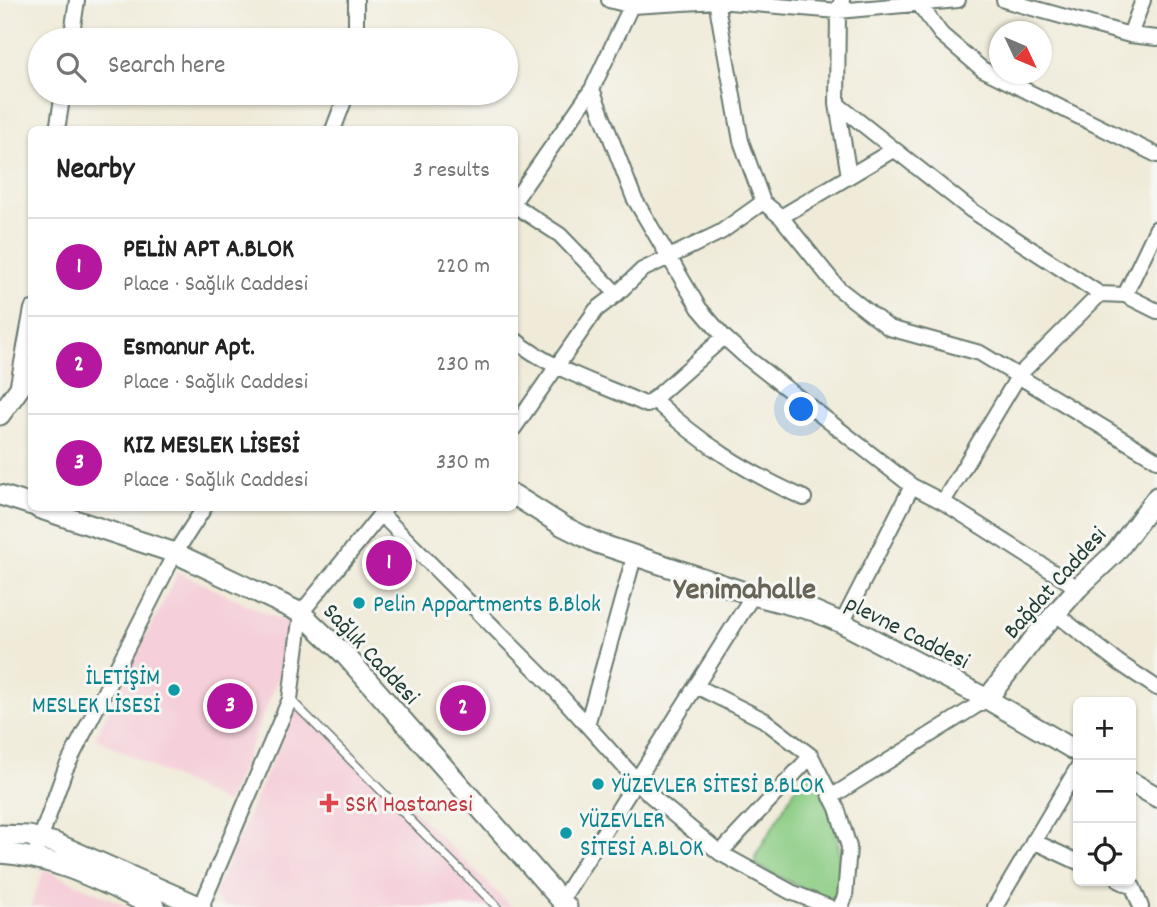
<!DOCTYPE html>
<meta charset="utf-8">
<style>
:root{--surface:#fff;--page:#f2f2f2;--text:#222;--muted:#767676;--line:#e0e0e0;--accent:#b5179e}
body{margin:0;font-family:Dekko,sans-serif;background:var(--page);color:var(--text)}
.controls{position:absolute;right:21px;bottom:21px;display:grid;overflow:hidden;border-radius:10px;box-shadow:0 2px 5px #0004}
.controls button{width:63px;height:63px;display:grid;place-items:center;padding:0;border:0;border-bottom:2px solid var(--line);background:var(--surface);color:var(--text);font:35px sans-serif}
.compass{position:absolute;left:989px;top:21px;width:63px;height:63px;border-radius:50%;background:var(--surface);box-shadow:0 2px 5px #0004;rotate:134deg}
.you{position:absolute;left:802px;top:410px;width:24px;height:24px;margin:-18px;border:5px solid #fff;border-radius:50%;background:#1a73e8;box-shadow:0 0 0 10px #1a73e833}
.badge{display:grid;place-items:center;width:46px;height:46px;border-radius:50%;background:var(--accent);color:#fff;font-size:23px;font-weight:700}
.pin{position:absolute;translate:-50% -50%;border:4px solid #fff;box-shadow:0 2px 7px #0006}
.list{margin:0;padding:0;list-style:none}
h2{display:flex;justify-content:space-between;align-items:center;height:91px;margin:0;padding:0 28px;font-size:30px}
h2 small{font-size:23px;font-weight:400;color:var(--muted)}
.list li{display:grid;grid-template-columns:46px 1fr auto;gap:21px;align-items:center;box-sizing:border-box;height:98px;padding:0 28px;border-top:2px solid var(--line)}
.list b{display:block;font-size:26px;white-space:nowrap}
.list p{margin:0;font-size:23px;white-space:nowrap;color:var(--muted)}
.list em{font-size:23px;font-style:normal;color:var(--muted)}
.icon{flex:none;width:38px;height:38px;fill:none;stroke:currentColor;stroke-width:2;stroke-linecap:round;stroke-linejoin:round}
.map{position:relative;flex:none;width:1157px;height:907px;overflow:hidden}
.search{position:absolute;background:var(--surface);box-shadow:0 2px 5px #0004;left:28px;top:28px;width:490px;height:77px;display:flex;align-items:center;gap:18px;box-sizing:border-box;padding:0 24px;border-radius:38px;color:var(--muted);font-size:26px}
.panel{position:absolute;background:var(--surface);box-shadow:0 2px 5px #0004;left:28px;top:126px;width:490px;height:385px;border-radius:10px}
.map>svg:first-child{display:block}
.built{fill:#f5cfd9}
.green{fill:#8ece86;stroke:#56865d;stroke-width:2}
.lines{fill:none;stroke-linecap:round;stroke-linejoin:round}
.service-casing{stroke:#687a6e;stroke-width:10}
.minor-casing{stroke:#687a6e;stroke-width:18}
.tertiary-casing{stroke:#687a6e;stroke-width:23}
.service{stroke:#fff;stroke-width:7}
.minor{stroke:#fff;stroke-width:14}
.tertiary{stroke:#fff;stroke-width:19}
.culture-dot{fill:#0f9aa8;stroke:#f6f6f2;stroke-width:2.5}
.health-dot{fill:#e0444e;stroke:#f6f6f2;stroke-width:2.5}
.labels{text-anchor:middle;stroke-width:6;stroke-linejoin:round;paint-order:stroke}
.street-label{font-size:24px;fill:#1f3d34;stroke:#f6f6f2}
.culture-label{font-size:24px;fill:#0d838f;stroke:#f6f6f2;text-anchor:start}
.health-label{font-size:24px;fill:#be3a42;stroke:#f6f6f2;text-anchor:start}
.district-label{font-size:32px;font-weight:bold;fill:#686458;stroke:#f6f6f2}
</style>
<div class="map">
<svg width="1157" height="907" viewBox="0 0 1157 907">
<rect width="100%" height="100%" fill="#f6f6f2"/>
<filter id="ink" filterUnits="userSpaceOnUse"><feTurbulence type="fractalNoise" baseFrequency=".0143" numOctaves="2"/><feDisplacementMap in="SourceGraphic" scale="14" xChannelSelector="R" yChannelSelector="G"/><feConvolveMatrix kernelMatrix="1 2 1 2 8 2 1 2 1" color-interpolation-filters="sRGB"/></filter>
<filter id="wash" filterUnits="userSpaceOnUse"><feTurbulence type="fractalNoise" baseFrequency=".00686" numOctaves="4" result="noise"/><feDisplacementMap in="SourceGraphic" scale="28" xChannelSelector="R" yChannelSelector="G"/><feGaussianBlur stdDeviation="1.57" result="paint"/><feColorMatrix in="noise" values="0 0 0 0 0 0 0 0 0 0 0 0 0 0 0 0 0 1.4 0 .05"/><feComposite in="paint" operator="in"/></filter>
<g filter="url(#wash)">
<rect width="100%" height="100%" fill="#f0ebd9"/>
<!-- built -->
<path class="built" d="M178,572L289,624L282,669L227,804L95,738Z
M299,698L505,900L513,907H224L213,896Z
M44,869L129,907H30Z"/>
<!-- green -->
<path class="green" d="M805,772L812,773C836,819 844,842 837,895L827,901L756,865L755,857Z"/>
</g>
<g filter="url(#ink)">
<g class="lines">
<!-- service casing -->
<g class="service-casing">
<path id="service" d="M291,700L497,907"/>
</g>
<!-- minor casing -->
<g class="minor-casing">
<path id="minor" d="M609,0L632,6L717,1L838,11L958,0
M716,0L741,141L763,202L781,217L838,288L889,328L980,353L1157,460
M842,0L838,11L837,104L849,176
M1004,0L1130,35L1157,38
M919,4L941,34L982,69L1157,155
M1130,35L1143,0
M71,37L88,40
M71,40L77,0
M356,40V0
M592,89L634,198L699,308L724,337L745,356L912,486L943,502L1078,588
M837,104L971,210L1100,294L1125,295L1157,311
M57,130L63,93
M333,130L347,93
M514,201L592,89L634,0
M514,205L560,235L617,294
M781,217L893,150
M1125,295L1157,228
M514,339C551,370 603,385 647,405L724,337
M17,390L32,309
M653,399C703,445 743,470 804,498
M514,428L596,310L617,294L642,270L721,232L763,202
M943,502L1019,375L1100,294
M382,515L550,684L649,794L720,853L791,892L829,907
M1056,614L1118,662L1157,688
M842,623L912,486
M696,686L764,720L811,756L837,808L849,847L845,897L840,907
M587,725L634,557
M831,797L987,699
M1033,841L1078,862
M37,848L65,770L175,553L204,508
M720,853L811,756
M1120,881L1133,887L1141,907
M562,899L753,595
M201,907L290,699L301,613L385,509
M995,907L1078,767"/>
</g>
<!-- tertiary casing -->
<g class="tertiary-casing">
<path id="tertiary" d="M0,415L32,371
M0,495L32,505
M514,495L563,526L597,543L753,595L814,611L842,623L987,699L1078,752
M38,508L175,553L301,613L346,656L567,907
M987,699L1039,632L1078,588L1116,552L1157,497
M1131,782L1157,797
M0,835L29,836L55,843L201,907
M0,853C58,857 104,883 155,907"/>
</g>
<!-- service -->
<use href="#service" class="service"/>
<!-- minor -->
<use href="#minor" class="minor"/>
<!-- tertiary -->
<use href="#tertiary" class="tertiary"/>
</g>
</g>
<!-- markers -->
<g class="culture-dot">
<circle cx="359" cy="603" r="7"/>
<circle cx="174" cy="690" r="7"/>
<circle cx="598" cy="784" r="7"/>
<circle cx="566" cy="833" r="7"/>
</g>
<path class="health-dot" d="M325.5 792.5h7v7h7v7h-7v7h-7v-7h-7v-7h7z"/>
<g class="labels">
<!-- street labels -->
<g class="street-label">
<text transform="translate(1054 582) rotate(-48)" y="8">Bağdat Caddesi</text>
<text transform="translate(908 631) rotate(27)" y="8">plevne Caddesi</text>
<text transform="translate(372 653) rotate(47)" y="8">Sağlık Caddesi</text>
</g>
<!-- culture labels -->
<g class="culture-label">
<text x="373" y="611">Pelin Appartments B.Blok</text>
<text x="160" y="684" text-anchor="end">İLETİŞİM<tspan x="160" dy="28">MESLEK LİSESİ</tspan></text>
<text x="612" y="792">YÜZEVLER SİTESİ B.BLOK</text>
<text x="580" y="827">YÜZEVLER<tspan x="580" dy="28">SİTESİ A.BLOK</tspan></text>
</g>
<!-- health labels -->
<g class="health-label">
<text x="345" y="811">SSK Hastanesi</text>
</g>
<!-- district labels -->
<g class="district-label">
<text x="745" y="598">Yenimahalle</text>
</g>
</g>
</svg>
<div class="controls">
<button>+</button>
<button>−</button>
<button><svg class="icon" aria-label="locate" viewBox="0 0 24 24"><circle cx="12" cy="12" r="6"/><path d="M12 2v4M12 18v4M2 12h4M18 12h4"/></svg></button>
</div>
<svg class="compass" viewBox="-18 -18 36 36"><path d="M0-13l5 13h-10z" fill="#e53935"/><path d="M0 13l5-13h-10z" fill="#767676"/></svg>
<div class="you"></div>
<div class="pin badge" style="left:389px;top:563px">1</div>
<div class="pin badge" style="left:463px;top:708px">2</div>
<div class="pin badge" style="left:230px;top:706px">3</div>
<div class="search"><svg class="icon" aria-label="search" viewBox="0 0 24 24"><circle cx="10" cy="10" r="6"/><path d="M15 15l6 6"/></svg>Search here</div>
<section class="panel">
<h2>Nearby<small>3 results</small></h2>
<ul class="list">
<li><span class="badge">1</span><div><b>PELİN APT A.BLOK</b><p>Place · Sağlık Caddesi</p></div><em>220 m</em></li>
<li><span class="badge">2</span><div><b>Esmanur Apt.</b><p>Place · Sağlık Caddesi</p></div><em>230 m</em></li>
<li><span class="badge">3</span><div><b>KIZ MESLEK LİSESİ</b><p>Place · Sağlık Caddesi</p></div><em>330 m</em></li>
</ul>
</section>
</div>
